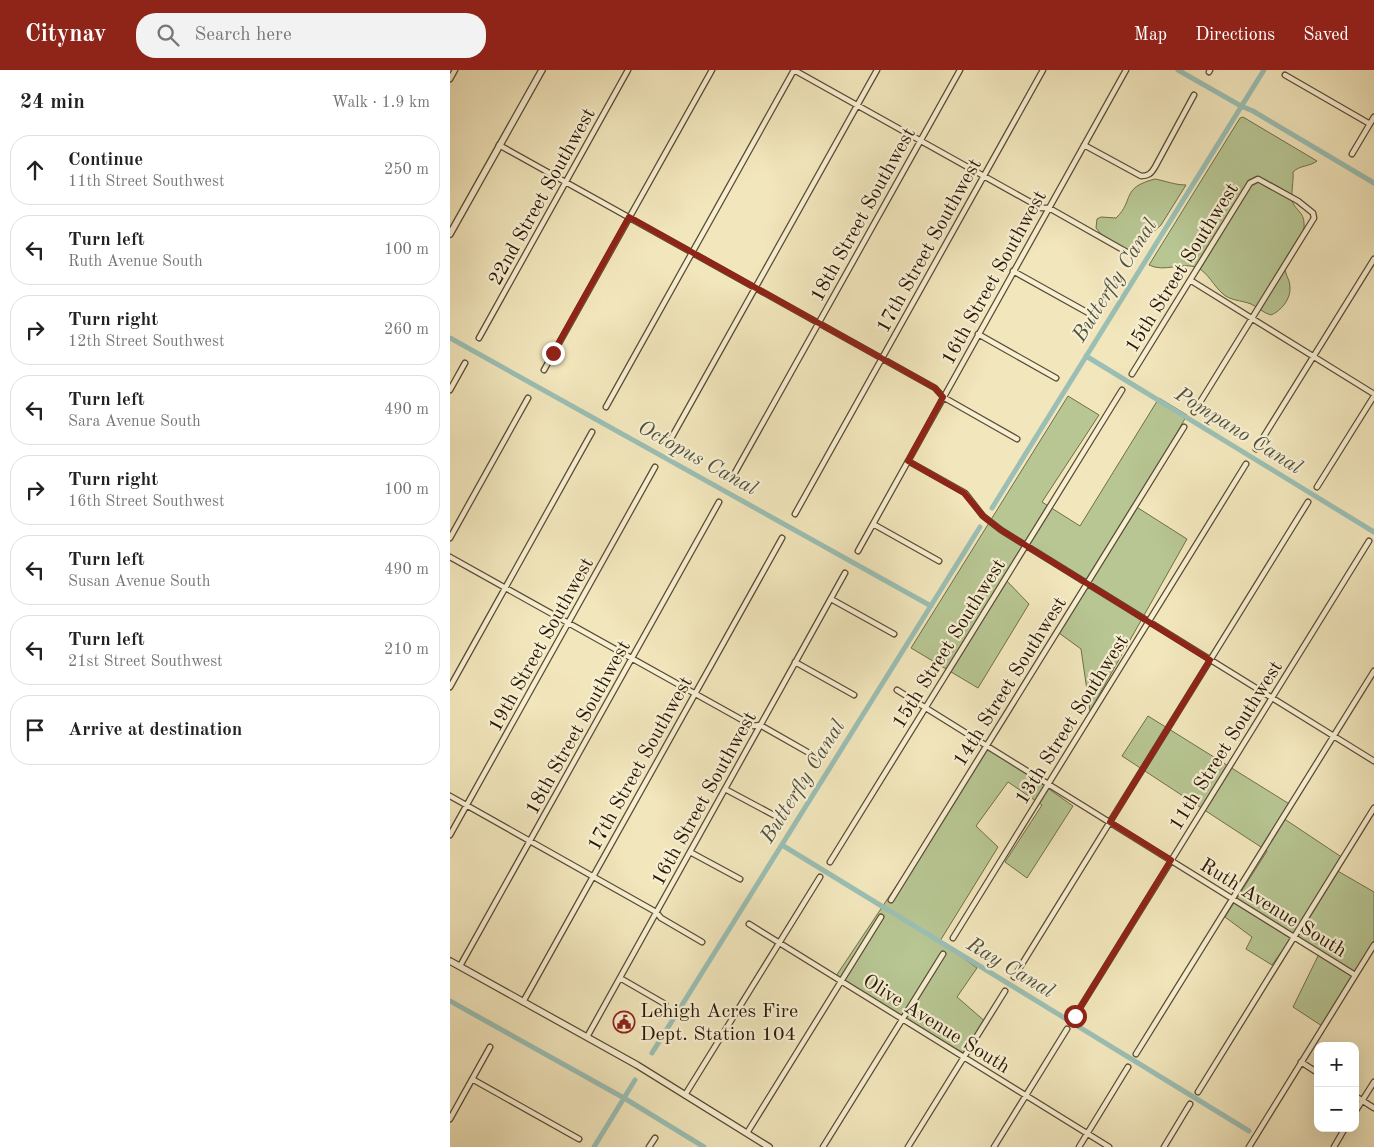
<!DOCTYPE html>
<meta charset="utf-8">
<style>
:root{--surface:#fff;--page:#f2f2f2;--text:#222;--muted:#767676;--line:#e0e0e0;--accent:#8f2418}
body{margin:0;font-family:"Old Standard TT",serif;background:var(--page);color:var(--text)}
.controls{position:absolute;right:15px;bottom:15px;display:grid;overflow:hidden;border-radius:10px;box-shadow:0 5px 20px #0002}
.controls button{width:45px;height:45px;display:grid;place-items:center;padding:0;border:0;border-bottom:1px solid var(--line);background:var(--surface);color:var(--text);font:25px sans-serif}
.stop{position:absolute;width:15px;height:15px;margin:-11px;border:4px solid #8f2418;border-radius:50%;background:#fff}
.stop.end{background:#8f2418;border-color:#fff;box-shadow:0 1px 5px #0008}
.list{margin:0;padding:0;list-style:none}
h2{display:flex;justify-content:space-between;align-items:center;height:65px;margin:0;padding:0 20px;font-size:21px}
h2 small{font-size:16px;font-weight:400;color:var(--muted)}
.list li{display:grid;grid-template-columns:32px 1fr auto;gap:15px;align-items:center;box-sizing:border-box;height:70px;margin:0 10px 10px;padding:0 10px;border:1px solid var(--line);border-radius:20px}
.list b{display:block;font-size:19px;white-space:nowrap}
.list p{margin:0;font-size:16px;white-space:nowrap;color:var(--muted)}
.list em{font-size:16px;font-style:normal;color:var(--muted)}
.icon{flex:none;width:28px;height:28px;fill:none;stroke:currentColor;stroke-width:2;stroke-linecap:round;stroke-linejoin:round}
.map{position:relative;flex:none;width:924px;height:1077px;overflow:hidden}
header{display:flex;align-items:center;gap:30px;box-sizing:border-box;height:70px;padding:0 25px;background:var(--accent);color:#fff}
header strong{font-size:24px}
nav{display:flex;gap:28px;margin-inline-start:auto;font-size:18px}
.search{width:350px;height:45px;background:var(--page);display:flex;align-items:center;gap:12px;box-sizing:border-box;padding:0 18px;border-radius:20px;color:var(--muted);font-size:19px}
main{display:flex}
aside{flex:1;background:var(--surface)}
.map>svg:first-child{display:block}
.green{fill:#b7c693;stroke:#706e4b}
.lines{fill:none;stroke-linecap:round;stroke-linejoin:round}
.canal{stroke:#9bbfb4;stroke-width:5}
.minor-casing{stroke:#5a4b31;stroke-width:7}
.tertiary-casing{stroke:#5a4b31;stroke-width:8}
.minor{stroke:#f7efd3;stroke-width:4.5}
.tertiary{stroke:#f7efd3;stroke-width:5.5}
.route{stroke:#8f2418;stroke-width:6}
.labels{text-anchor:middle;stroke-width:4.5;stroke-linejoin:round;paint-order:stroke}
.street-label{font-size:20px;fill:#281703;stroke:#f7efd3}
.poi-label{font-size:20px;fill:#281703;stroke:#f7efd3;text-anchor:start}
.water-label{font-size:21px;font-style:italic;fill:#505241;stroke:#f7efd3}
</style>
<header>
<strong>Citynav</strong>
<div class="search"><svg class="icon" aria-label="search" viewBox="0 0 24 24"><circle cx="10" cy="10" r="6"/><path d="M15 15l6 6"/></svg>Search here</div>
<nav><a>Map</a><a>Directions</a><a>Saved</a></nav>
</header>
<main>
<aside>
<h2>24 min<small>Walk · 1.9 km</small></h2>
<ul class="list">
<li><svg class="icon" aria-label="ahead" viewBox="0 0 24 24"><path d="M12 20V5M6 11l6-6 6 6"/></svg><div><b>Continue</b><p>11th Street Southwest</p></div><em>250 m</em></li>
<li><svg class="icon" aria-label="left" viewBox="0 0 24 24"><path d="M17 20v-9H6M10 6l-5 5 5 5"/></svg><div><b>Turn left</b><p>Ruth Avenue South</p></div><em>100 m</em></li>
<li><svg class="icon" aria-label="right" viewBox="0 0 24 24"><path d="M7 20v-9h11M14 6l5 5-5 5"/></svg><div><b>Turn right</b><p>12th Street Southwest</p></div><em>260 m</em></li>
<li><svg class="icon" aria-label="left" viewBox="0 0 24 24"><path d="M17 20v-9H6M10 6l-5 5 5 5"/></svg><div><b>Turn left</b><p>Sara Avenue South</p></div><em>490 m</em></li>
<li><svg class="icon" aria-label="right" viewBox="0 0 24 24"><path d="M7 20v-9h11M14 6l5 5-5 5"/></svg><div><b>Turn right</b><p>16th Street Southwest</p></div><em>100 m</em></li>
<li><svg class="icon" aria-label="left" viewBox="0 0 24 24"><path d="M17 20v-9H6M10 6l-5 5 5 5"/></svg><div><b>Turn left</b><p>Susan Avenue South</p></div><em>490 m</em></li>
<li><svg class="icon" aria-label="left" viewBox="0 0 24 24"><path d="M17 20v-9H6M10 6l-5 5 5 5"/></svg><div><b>Turn left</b><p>21st Street Southwest</p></div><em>210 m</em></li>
<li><svg class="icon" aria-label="arrive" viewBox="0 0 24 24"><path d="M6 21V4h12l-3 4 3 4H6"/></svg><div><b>Arrive at destination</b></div></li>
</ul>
</aside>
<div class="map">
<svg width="924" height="1077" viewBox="0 0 924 1077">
<rect width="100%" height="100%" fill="#f2e6bc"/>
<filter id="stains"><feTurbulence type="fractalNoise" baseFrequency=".004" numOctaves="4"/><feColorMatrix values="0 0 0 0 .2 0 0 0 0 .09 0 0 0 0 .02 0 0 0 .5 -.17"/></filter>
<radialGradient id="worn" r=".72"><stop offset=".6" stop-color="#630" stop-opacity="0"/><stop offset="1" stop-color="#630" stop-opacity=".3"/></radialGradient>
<!-- green -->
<path class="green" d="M793,47L867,91C859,97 850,95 843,102C844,110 840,127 843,133C846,140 854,143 854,153C856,168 838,181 835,195C834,204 840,209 840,217C841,229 831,241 821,245C813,243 808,237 801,234C791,230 780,231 772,223C764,216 758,203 748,198C732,191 715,203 699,195L790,48Z
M705,109C716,111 725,115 736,115L711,155L701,164L689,181L684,183L676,181L651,164L646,158L647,149L651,147L666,148C685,130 670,118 705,109Z
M618,326L649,345L592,432L630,456L709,328L737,345L685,436L737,469L640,641L631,579L609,563L637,516L573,477L553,507L579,534L528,618L461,578Z
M698,646L841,735L833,748L893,788L886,800L924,822V876L872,956L843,937L869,884L843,866L822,895L796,879L802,867L775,847L817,781L672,686Z
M539,677L623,736L577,808L555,792L592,735L558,712L526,756L548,777L490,871L527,898L507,927L537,953L517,985L384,909Z"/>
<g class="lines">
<!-- canal -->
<path class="canal" d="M728,0L791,36L803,41L924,113
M0,268L481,536
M636,286L924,462
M542,438L814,0
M332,775L799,1061
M0,931L174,1028L254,1077
M202,983L530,457
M144,1077L185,1010"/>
<!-- minor casing -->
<g class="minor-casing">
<path id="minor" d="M344,0L591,138H599L682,185
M759,2L760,0
M835,5L920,54
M0,9L5,0
M49,75L485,318L493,327L567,369
M634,75L691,106C698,106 701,104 705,97L744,25
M902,84L924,47
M563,201L642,245
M740,210L924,324
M528,264L606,308
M29,268L178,0
M94,300L262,0
M682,304L800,113L808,109L848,131L863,143L864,148L744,342
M0,320L15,293
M156,337L344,0
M218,374L427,0
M806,379L924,189
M458,391L515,423L533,446L551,460L924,691
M282,408L510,0
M867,417L924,326
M345,444L593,0
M423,454L489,491
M0,468L78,328
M408,481L676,0
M0,487L303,656L310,655L368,688
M381,529L444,564
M345,592L404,625
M0,617L142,362
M447,620L905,905
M275,719L331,749
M0,726L206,842L211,848L252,872
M0,765L205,397
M240,782L290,809
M380,792L672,320
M441,830L734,357
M299,854L659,1077
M503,868L796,394
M10,896L269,432
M564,907L858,432
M170,908L215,934
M73,932L332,468
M625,946L919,471
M137,967L395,503
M686,984L924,601
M851,992L868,1003
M22,1009L129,1069
M748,1022L924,738
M235,1025L370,807
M905,1026L924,1038
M905,1042L924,1012
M0,1049L40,977
M297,1063L431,847
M199,1077L205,1068
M373,1077L493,884
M458,1077L555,921
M544,1077L617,959
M629,1077L678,997
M714,1077L740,1034
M799,1077L924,875
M884,1077L895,1058"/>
</g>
<!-- tertiary casing -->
<g class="tertiary-casing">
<path id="tertiary" d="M0,164L92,0
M0,891L187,995L319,1077"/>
</g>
<!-- minor -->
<use href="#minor" class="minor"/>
<!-- tertiary -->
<use href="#tertiary" class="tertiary"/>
</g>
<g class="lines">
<!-- route -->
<path class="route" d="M103,283L179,147L485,318L493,327L458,391L514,423L533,446L551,460L760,590L660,752L721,790L625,946"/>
</g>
<!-- icons -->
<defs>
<g id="civic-ring" transform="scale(1.125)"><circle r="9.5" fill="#f7efd3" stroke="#8f2418" stroke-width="1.5"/><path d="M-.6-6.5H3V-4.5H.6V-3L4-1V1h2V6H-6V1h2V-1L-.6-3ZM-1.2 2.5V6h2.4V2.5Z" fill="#8f2418"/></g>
</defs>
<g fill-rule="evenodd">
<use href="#civic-ring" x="174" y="952"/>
</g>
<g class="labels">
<!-- street labels -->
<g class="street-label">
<text transform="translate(91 126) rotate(-61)" y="7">22nd Street Southwest</text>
<text transform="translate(412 144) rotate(-61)" y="7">18th Street Southwest</text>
<text transform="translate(478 175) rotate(-61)" y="7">17th Street Southwest</text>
<text transform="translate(731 197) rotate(-58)" y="7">15th Street Southwest</text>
<text transform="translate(543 207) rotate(-61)" y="7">16th Street Southwest</text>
<text transform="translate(498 573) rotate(-58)" y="7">15th Street Southwest</text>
<text transform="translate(90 574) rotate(-61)" y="7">19th Street Southwest</text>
<text transform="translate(559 611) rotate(-58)" y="7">14th Street Southwest</text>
<text transform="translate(621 649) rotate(-58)" y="7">13th Street Southwest</text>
<text transform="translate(127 657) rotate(-61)" y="7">18th Street Southwest</text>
<text transform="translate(775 675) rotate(-58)" y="7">11th Street Southwest</text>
<text transform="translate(189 693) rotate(-61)" y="7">17th Street Southwest</text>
<text transform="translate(253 728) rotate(-61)" y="7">16th Street Southwest</text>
<text transform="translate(824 837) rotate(32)" y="7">Ruth Avenue South</text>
<text transform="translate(487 953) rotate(32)" y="7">Olive Avenue South</text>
</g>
<!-- poi labels -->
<g class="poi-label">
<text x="190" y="947">Lehigh Acres Fire<tspan x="190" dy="23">Dept. Station 104</tspan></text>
</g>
<!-- water labels -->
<g class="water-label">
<text transform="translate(664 210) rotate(-58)" y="7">Butterfly Canal</text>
<text transform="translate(789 360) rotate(32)" y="7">Pompano Canal</text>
<text transform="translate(248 387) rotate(29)" y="7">Octopus Canal</text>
<text transform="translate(352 711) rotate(-58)" y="7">Butterfly Canal</text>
<text transform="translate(561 897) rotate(31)" y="7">Ray Canal</text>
</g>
</g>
<rect width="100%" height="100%" filter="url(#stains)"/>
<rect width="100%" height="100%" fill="url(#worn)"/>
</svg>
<div class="controls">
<button>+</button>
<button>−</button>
</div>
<div class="stop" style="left:625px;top:946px"></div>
<div class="stop end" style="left:103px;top:283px"></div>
</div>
</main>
